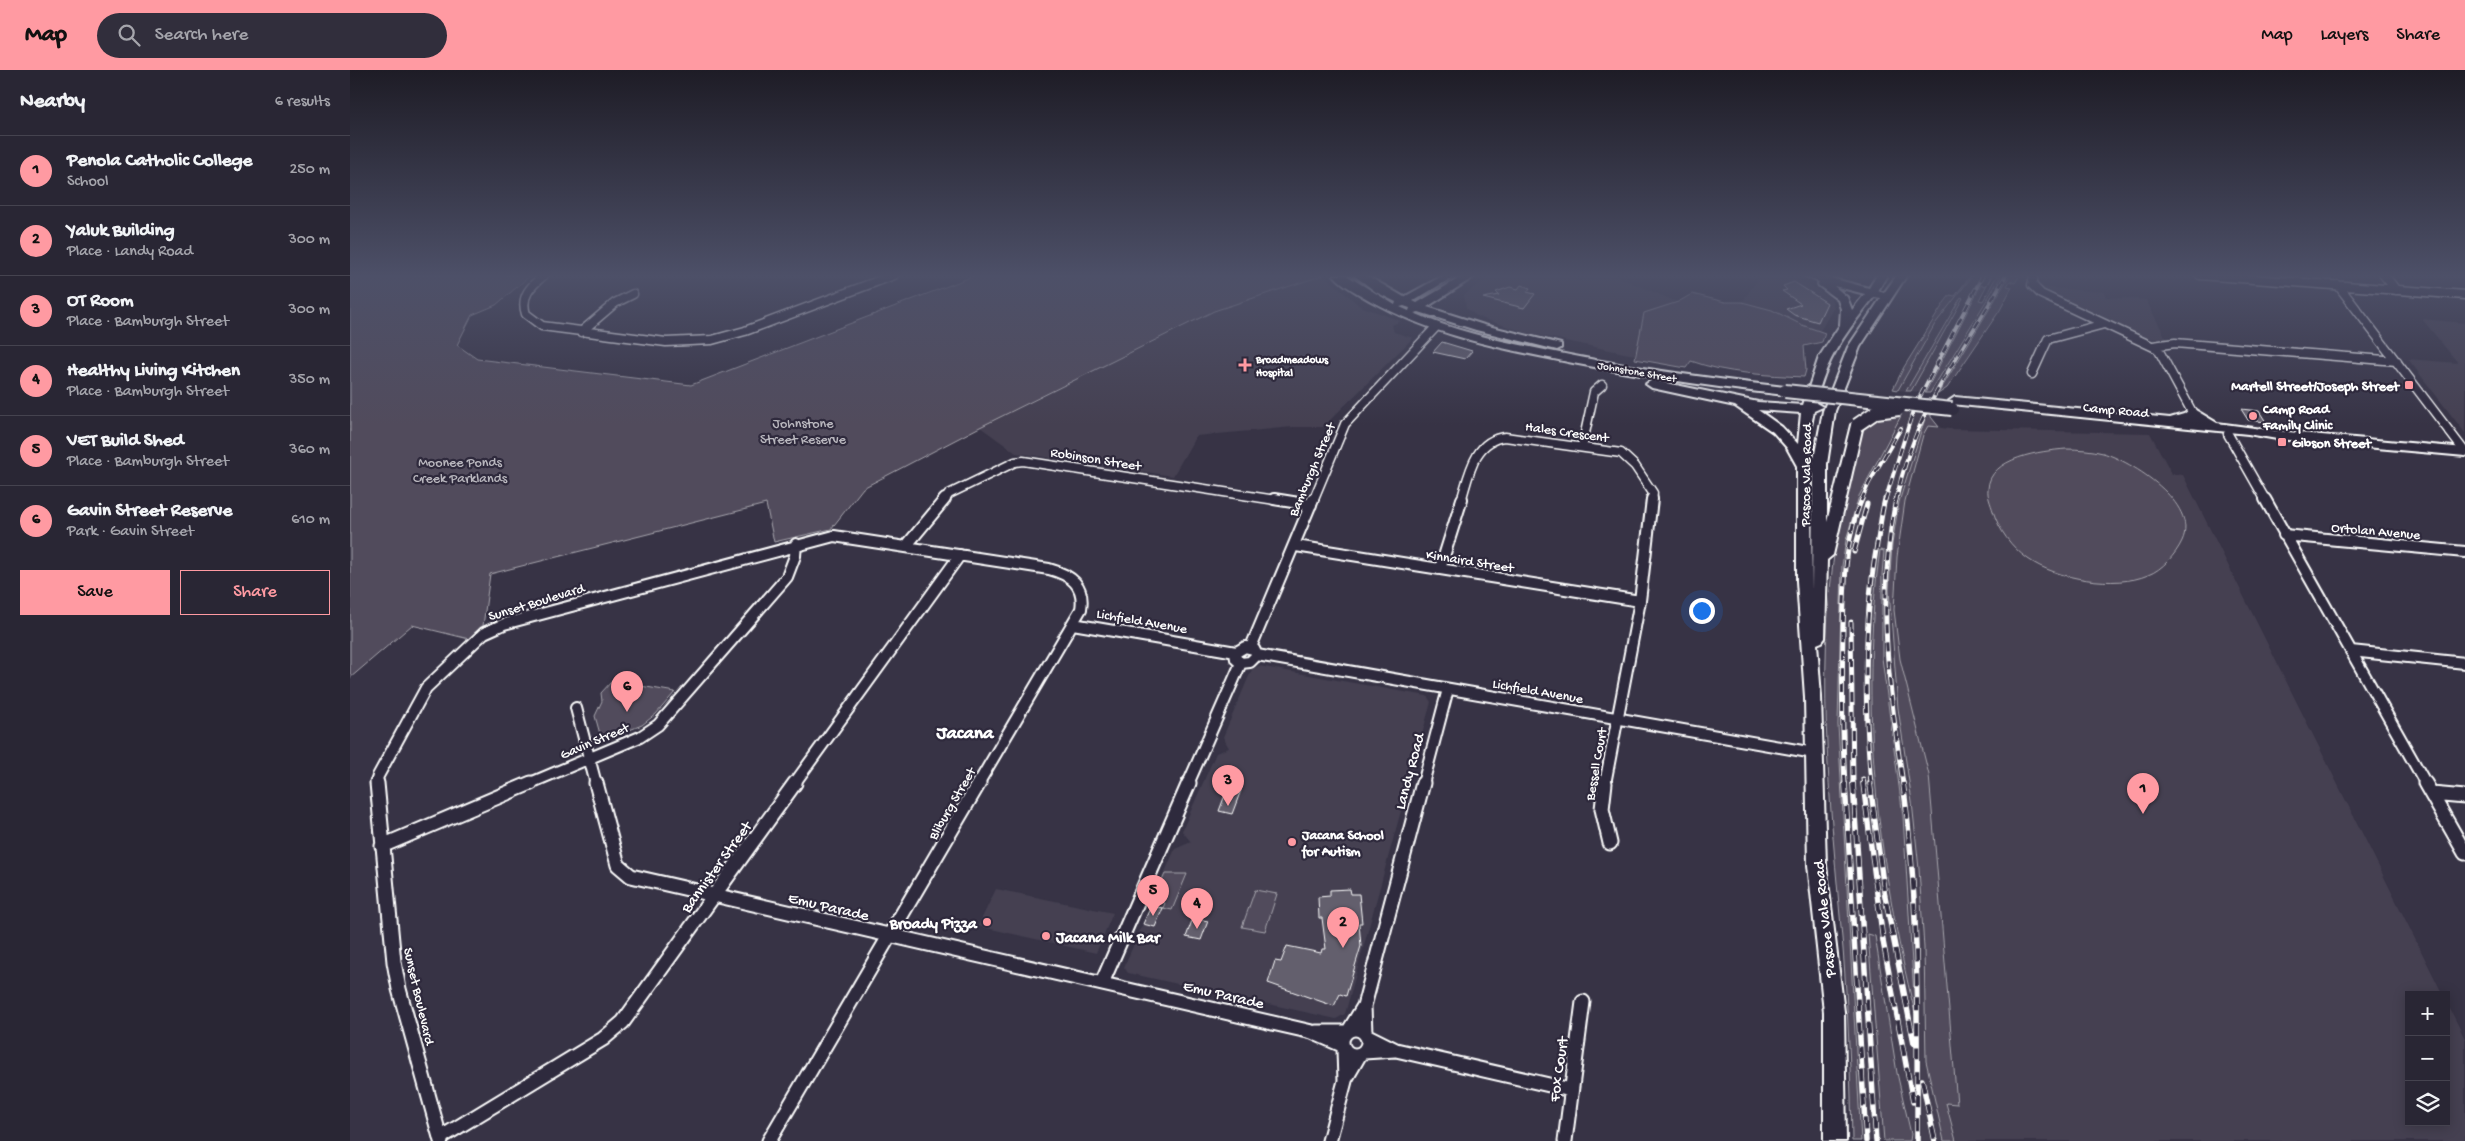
<!DOCTYPE html>
<meta charset="utf-8">
<style>
:root{--surface:#292634;--page:#312e3c;--text:#f1f3f6;--muted:#a5a5ac;--line:#45434f;--accent:#ff9aa2}
body{margin:0;font-family:"Gochi Hand",sans-serif;background:var(--page);color:var(--text)}
.controls{position:absolute;right:15px;bottom:15px;display:grid;overflow:hidden;border-radius:0px;box-shadow:0 2px 12px #0003}
.controls button{width:45px;height:45px;display:grid;place-items:center;padding:0;border:0;border-bottom:1px solid var(--line);background:var(--surface);color:var(--text);font:25px sans-serif}
.you{position:absolute;left:1351px;top:540px;width:18px;height:18px;margin:-12px;border:4px solid #fff;border-radius:50%;background:#1a73e8;box-shadow:0 0 0 8px #1a73e833}
.badge{display:grid;place-items:center;width:32px;height:32px;border-radius:50%;background:var(--accent);color:#111;font-size:16px;font-weight:700}
.pin{position:absolute;translate:-50% -41px;filter:drop-shadow(0 1px 2px #0008)}
.pin::after{content:'';position:absolute;top:26px;width:18px;height:15px;background:inherit;clip-path:polygon(0 0,100% 0,50% 100%)}
.list{margin:0;padding:0;list-style:none}
h2{display:flex;justify-content:space-between;align-items:center;height:65px;margin:0;padding:0 20px;font-size:21px}
h2 small{font-size:16px;font-weight:400;color:var(--muted)}
.list li{display:grid;grid-template-columns:32px 1fr auto;gap:15px;align-items:center;box-sizing:border-box;height:70px;padding:0 20px;border-top:1px solid var(--line)}
.list b{display:block;font-size:19px;white-space:nowrap}
.list p{margin:0;font-size:16px;white-space:nowrap;color:var(--muted)}
.list em{font-size:16px;font-style:normal;color:var(--muted)}
.actions{display:flex;gap:10px;padding:15px 20px}
.actions a{flex:1;padding:11px 0;border:1px solid var(--accent);border-radius:0px;text-align:center;font-size:18px;color:var(--accent)}
.actions .main{background:var(--accent);color:#111}
.icon{flex:none;width:28px;height:28px;fill:none;stroke:currentColor;stroke-width:2;stroke-linecap:round;stroke-linejoin:round}
.map{position:relative;flex:none;width:2115px;height:1071px;overflow:hidden}
header{display:flex;align-items:center;gap:30px;box-sizing:border-box;height:70px;padding:0 25px;background:var(--accent);color:#111}
header strong{font-size:24px}
nav{display:flex;gap:28px;margin-inline-start:auto;font-size:18px}
.search{width:350px;height:45px;background:var(--page);display:flex;align-items:center;gap:12px;box-sizing:border-box;padding:0 18px;border-radius:28px;color:var(--muted);font-size:19px}
main{display:flex}
aside{flex:1;background:var(--surface)}
.map>svg:first-child{display:block}
.built{fill:#444051;fill-rule:evenodd}
.green{fill:#514c5c;stroke:#a8a6ae}
.building{fill:#635f6d;stroke:#fff}
.lines{fill:none;stroke-linecap:round;stroke-linejoin:round}
.street-far2-casing{stroke:#fff;stroke-width:11}
.street-far1-casing{stroke:#fff;stroke-width:14}
.street-casing{stroke:#fff;stroke-width:17}
.primary-casing{stroke:#fff;stroke-width:4}
.street-far2{stroke:#2f2a3d;stroke-width:8}
.street-far1{stroke:#2f2a3d;stroke-width:10}
.street{stroke:#2f2a3d;stroke-width:13}
.primary{fill:#2f2a3d;fill-rule:evenodd}
.rail-far2-casing{stroke:#fff;stroke-width:4}
.rail-far1-casing{stroke:#fff;stroke-width:5}
.rail-casing{stroke:#fff;stroke-width:5.5}
.rail-far2{stroke:#2f2a3d;stroke-width:2.5;stroke-dasharray:8;stroke-linecap:butt}
.rail-far1{stroke:#2f2a3d;stroke-width:3;stroke-dasharray:9;stroke-linecap:butt}
.rail{stroke:#2f2a3d;stroke-width:4;stroke-dasharray:12;stroke-linecap:butt}
.primary-bridge-casing{stroke:#fff;stroke-width:16;stroke-linecap:butt}
.primary-bridge{stroke:#2f2a3d;stroke-width:12}
.poi-dot{fill:#ff9aa2;stroke:#2f2a3d;stroke-width:2}
.labels{text-anchor:middle;stroke-width:4.5;stroke-linejoin:round;paint-order:stroke}
.far-poi-label{font-size:11px;font-weight:bold;fill:#fff;stroke:#2f2a3d;text-anchor:start}
.far-street-label{font-size:11px;fill:#fff;stroke:#2f2a3d}
.poi-label{font-size:14px;font-weight:bold;fill:#fff;stroke:#2f2a3d;text-anchor:start}
.street-label{font-size:14px;fill:#fff;stroke:#2f2a3d}
.park-label{font-size:14px;fill:#b9b7be;stroke:#2f2a3d}
.near-street-label{font-size:16px;fill:#fff;stroke:#2f2a3d}
.near-poi-label{font-size:16px;font-weight:bold;fill:#fff;stroke:#2f2a3d;text-anchor:end}
.district-label{font-size:19px;font-weight:bold;fill:#fff;stroke:#2f2a3d}
</style>
<header>
<strong>Map</strong>
<div class="search"><svg class="icon" aria-label="search" viewBox="0 0 24 24"><circle cx="10" cy="10" r="6"/><path d="M15 15l6 6"/></svg>Search here</div>
<nav><a>Map</a><a>Layers</a><a>Share</a></nav>
</header>
<main>
<aside>
<h2>Nearby<small>6 results</small></h2>
<ul class="list">
<li><span class="badge">1</span><div><b>Penola Catholic College</b><p>School</p></div><em>250 m</em></li>
<li><span class="badge">2</span><div><b>Yaluk Building</b><p>Place · Landy Road</p></div><em>300 m</em></li>
<li><span class="badge">3</span><div><b>OT Room</b><p>Place · Bamburgh Street</p></div><em>300 m</em></li>
<li><span class="badge">4</span><div><b>Healthy Living Kitchen</b><p>Place · Bamburgh Street</p></div><em>350 m</em></li>
<li><span class="badge">5</span><div><b>VET Build Shed</b><p>Place · Bamburgh Street</p></div><em>360 m</em></li>
<li><span class="badge">6</span><div><b>Gavin Street Reserve</b><p>Park · Gavin Street</p></div><em>610 m</em></li>
</ul>
<div class="actions"><a class="main">Save</a><a>Share</a></div>
</aside>
<div class="map">
<svg width="2115" height="1071" viewBox="0 0 2115 1071">
<rect width="100%" height="100%" fill="#373345"/>
<filter id="ink" filterUnits="userSpaceOnUse"><feTurbulence type="fractalNoise" baseFrequency=".02" numOctaves="2"/><feDisplacementMap in="SourceGraphic" scale="10" xChannelSelector="R" yChannelSelector="G"/><feConvolveMatrix kernelMatrix="1 2 1 2 8 2 1 2 1" color-interpolation-filters="sRGB"/></filter>
<g filter="url(#ink)">
<!-- built -->
<path class="built" d="M974,205L1010,236L1051,251L1042,255L1044,262L1063,268L973,357H943L846,366L823,406L666,383L630,357L864,241Z
M1141,205H1215L1229,211L1241,205H1264L1327,232L1294,243L1286,285L1279,284L1177,263L1128,247L1116,238L1114,225Z
M1411,205H1430L1458,214L1481,228L1484,237L1470,261L1452,255L1422,240L1392,232Z
M1623,205H1635L1575,323L1561,321L1613,228L1606,234L1556,321L1548,320L1585,254Z
M1652,205H1660L1638,244L1588,324L1580,323Z
M1688,217L1754,222L1756,227L1796,230L1817,270L1793,268L1695,223Z
M2072,249L2115,253V363L2058,289L2108,293Z
M1554,340L1577,342L1549,432L1542,474L1540,547L1548,638L1562,732L1569,799L1574,878L1576,991L1594,1071H1560L1561,1064L1547,1003L1525,866L1519,865L1534,1071H1511L1488,655L1492,496L1496,470L1509,426ZM1534,481L1532,505V588L1553,746L1564,941L1540,823L1524,697L1521,647L1522,562Z
M1578,356L1599,359L1800,363L1822,404L1833,405L2093,925H2059V1052H2096V931L2115,969V1071H1606L1596,1033L1607,1034L1579,705L1550,589L1544,540L1547,487L1555,431L1573,365Z
M909,596L1077,626L1081,632L995,944L986,949L778,903L774,897L825,779L841,772L832,761L866,683L879,678L873,667L902,599Z
M646,819L763,843L746,883L628,856Z"/>
<!-- green -->
<path class="green" d="M0,205H181L146,235L122,245L107,275L127,289L341,315L626,205H974L864,241L630,357L513,418L481,459L424,472L416,434L140,504L133,556L119,569L62,555L0,608Z
M1621,205H1623L1585,254L1548,320L1543,319L1554,297L1594,233L1600,225L1605,226Z
M1642,205L1629,230L1633,231L1647,205H1652L1580,323H1575L1631,215L1636,216Z
M1660,205H1670L1665,213L1660,211L1657,216L1662,217L1650,240L1597,318L1588,324Z
M1342,224L1375,232H1392L1422,240L1452,255L1475,263L1472,272L1454,276L1456,300L1454,307C1416,305 1377,304 1341,291L1336,298L1285,289L1294,243L1328,232Z
M1611,227L1613,228L1561,321H1556Z
M1554,340L1509,426L1496,470L1492,496L1488,655L1511,1071H1502C1501,1007 1498,943 1493,879C1480,732 1462,584 1492,439C1498,409 1503,379 1515,352Z
M1577,342H1581V347L1589,357L1578,356L1573,365L1555,431L1547,487L1544,540L1550,589L1579,705L1607,1034L1596,1033L1606,1071H1594L1576,991L1574,878L1569,799L1562,732L1548,638L1539,520L1542,474L1549,432Z
M1716,379C1728,379 1742,380 1753,383C1781,391 1850,434 1832,471C1826,484 1812,500 1798,505C1766,519 1706,509 1678,489C1661,477 1649,460 1643,441C1641,434 1637,426 1638,419C1639,387 1692,381 1716,379Z
M1530,480L1534,481L1532,505V588L1553,746L1565,943C1528,793 1508,634 1530,480Z
M262,611L325,622L306,644L292,655L252,671L245,646L252,631L251,623Z
M815,804H837L822,840L813,838L815,833L803,830Z
M905,820L927,824L915,861L892,857Z
M1518,864L1525,866L1547,1003L1561,1064L1560,1071H1534Z"/>
<!-- building -->
<path class="building" d="M1444,212L1477,233L1468,252L1444,245L1436,239L1451,234L1432,221L1437,220L1433,216Z
M1171,215L1180,218L1177,222L1185,224L1174,238L1133,228L1149,225L1146,222L1160,217L1168,219Z
M1092,272L1122,281L1115,289L1083,282Z
M1891,339L1909,341L1916,352L1898,350Z
M878,717L891,720L882,744L869,741Z
M1000,819L1001,824H1009L1012,853H1009L1011,876L996,926L990,924L984,936L918,913L925,891L931,892L937,876L971,883L972,879H976L972,848H969L968,827L980,826V820Z
M801,836L813,838L805,857L793,854Z
M843,848L858,851L851,870L836,867Z"/>
<g class="lines">
<!-- street-far2 casing -->
<g class="street-far2-casing">
<path id="street-far2" d="M194,205C181,216 170,226 176,244L192,256L316,272L362,270L395,261L544,205
M1684,205L1682,215L1691,224L1808,279L1842,342
M1850,205L2115,225
M2034,205L2046,220
M1988,215L2115,382
M231,262L265,233L283,224
M1803,276L1825,273L2047,291
M1682,304L1698,269L1754,254
M1878,364L1916,431
M1232,377L1244,322L1252,315
M594,431L599,424L665,392L673,391L932,431
M963,431L995,354L1086,257
M1111,431C1119,405 1124,370 1155,367L1271,383L1285,396L1303,423L1302,431"/>
</g>
<!-- street-far1 casing -->
<g class="street-far1-casing">
<path id="street-far1" d="M924,429L961,435
M1915,429L2076,714
M1934,465L2115,482
M557,475L595,429
M946,476L1290,531
M1090,499L1112,429
M723,554L886,582
M895,577L904,579L907,585L900,592L891,593L886,589L885,583Z
M901,577L963,429
M2001,581L2115,593
M907,585L1464,683
M226,638L246,714
M26,714L28,706L76,618L134,563L154,554L484,466L699,499C721,505 735,515 731,539L628,714
M178,714L290,667L308,655L437,507L445,486L446,474
M444,714L610,485
M838,714L891,593
M1073,714L1098,619
M1255,714L1290,531L1302,429"/>
</g>
<!-- street casing -->
<g class="street-casing">
<path id="street" d="M27,713L44,892L49,919L91,1071
M246,713L268,795L281,806L962,962L992,975
M1255,713L1252,739L1260,773
M2075,713L2115,783
M2082,724L2115,727
M32,776L181,713
M752,913L839,713
M1014,936L1015,963
M992 972a13 13 0 1 1 26 0a13 13 0 1 1-26 0Z
M1000,959L1014,936L1073,713
M966,962H997
M1018,966L1046,980L1221,1020
M1014,982L1045,980
M995,1010L1010,984
M90,1068L253,969L273,952L445,713
M419,1071L629,713
M979,1071L995,1011L994,980
M1215,1071L1233,932"/>
</g>
<!-- primary casing -->
<g class="primary-casing">
<path id="primary" d="M984,205H996L1045,235L1046,232L1026,222L1004,205H1016L1054,227L1094,205H1106L1063,231L1067,233L1115,205H1127L1077,237L1134,255L1211,274V278L1207,280L1126,260L1069,242L1064,243C1106,262 1151,271 1195,280C1274,297 1355,308 1435,317L1441,321L1435,325C1354,316 1274,304 1194,287C1134,275 1075,261 1021,231C1009,224 993,216 984,205ZM1054,236L1060,238L1059,241L1050,237Z
M1453,205H1469L1519,218L1527,205H1537L1528,221L1534,223L1547,205H1557L1510,277L1485,341L1477,394V452L1501,355L1507,351L1512,352L1513,355L1483,485L1477,490L1475,568L1472,572L1467,574L1471,627L1476,795L1494,942L1496,1071H1474V942L1458,795L1455,627L1447,511V396L1437,378L1423,362L1385,336L1302,318L1296,314L1302,310L1408,332L1453,335L1469,287L1490,255L1491,239L1488,230L1469,216L1468,214L1469,212ZM1484,216L1515,224L1502,240L1497,227ZM1524,227L1531,228L1498,277L1473,341L1463,394L1462,520L1460,360L1464,341L1473,337L1466,333C1475,289 1497,261 1524,227ZM1408,340L1451,343L1448,374L1432,357Z
M1605,327L1820,348L1834,344L1842,338L1867,353L1927,361L2115,378V386L1927,369L1898,364L1601,334L1599,331Z"/>
</g>
<!-- street-far2 -->
<use href="#street-far2" class="street-far2"/>
<!-- street-far1 -->
<use href="#street-far1" class="street-far1"/>
<!-- street -->
<use href="#street" class="street"/>
<!-- primary -->
<use href="#primary" class="primary"/>
<!-- rail-far2 casing -->
<g class="rail-far2-casing">
<path id="rail-far2" d="M1511,431L1519,413L1551,358
M1535,431L1564,338L1633,205
M1546,431C1564,339 1613,283 1656,205"/>
</g>
<!-- rail-far1 casing -->
<g class="rail-far1-casing">
<path id="rail-far1" d="M1546,429C1526,529 1539,616 1553,714
M1504,482L1517,434
M1501,552L1503,714
M1513,709L1514,714
M1495,714C1492,662 1492,610 1493,557C1495,514 1494,470 1512,429
M1521,714C1514,634 1513,554 1527,474C1530,460 1531,444 1535,429"/>
</g>
<!-- rail casing -->
<g class="rail-casing">
<path id="rail" d="M1495,713L1516,1071
M1503,713L1526,1071
M1513,713L1533,871L1563,1032
M1520,713L1534,821L1564,973
M1553,713C1570,835 1567,949 1567,1071
M1572,1010L1585,1071"/>
</g>
<!-- rail-far2 -->
<use href="#rail-far2" class="rail-far2"/>
<!-- rail-far1 -->
<use href="#rail-far1" class="rail-far1"/>
<!-- rail -->
<use href="#rail" class="rail"/>
<!-- primary-bridge casing -->
<g class="primary-bridge-casing">
<path id="primary-bridge" d="M1435,321L1602,339
M1507,355L1526,342L1549,339"/>
</g>
<!-- primary-bridge -->
<use href="#primary-bridge" class="primary-bridge"/>
</g>
</g>
<!-- sky -->
<linearGradient id="sky" x2="0" y2="1"><stop stop-color="#1e1c26"/><stop offset="0.58" stop-color="#4d5068"/><stop offset="1" stop-color="#4d5068" stop-opacity="0"/></linearGradient>
<rect width="2115" height="355" fill="url(#sky)"/>
<!-- markers -->
<g class="poi-dot">
<path d="M892.5 287.5h5v5h5v5h-5v5h-5v-5h-5v-5h5z"/>
<rect x="2054" y="310" width="10" height="10" rx="2.5"/>
<circle cx="1903" cy="346" r="5"/>
<rect x="1927" y="367" width="10" height="10" rx="2.5"/>
<circle cx="942" cy="772" r="5"/>
<circle cx="637" cy="852" r="5"/>
<circle cx="696" cy="866" r="5"/>
</g>
<g class="labels">
<!-- far-poi labels -->
<g class="far-poi-label">
<text x="906" y="293">Broadmeadows<tspan x="906" dy="13">Hospital</tspan></text>
</g>
<!-- far-street labels -->
<g class="far-street-label">
<text transform="translate(1287 301) rotate(10)" y="4">Johnstone Street</text>
</g>
<!-- poi labels -->
<g class="poi-label">
<text x="2049" y="320" text-anchor="end">Martell Street/Joseph Street</text>
<text x="1913" y="343">Camp Road<tspan x="1913" dy="16">Family Clinic</tspan></text>
<text x="1942" y="377">Gibson Street</text>
<text x="952" y="769">Jacana School<tspan x="952" dy="16">for Autism</tspan></text>
</g>
<!-- street labels -->
<g class="street-label">
<text transform="translate(1766 339) rotate(5)" y="5">Camp Road</text>
<text transform="translate(1217 361) rotate(8)" y="5">Hales Crescent</text>
<text transform="translate(746 388) rotate(9)" y="5">Robinson Street</text>
<text transform="translate(961 399) rotate(-67)" y="5">Bamburgh Street</text>
<text transform="translate(1455 405) rotate(-89)" y="5">Pascoe Vale Road</text>
<text transform="translate(2026 460) rotate(5)" y="5">Ortolan Avenue</text>
<text transform="translate(1120 490) rotate(9)" y="5">Kinnaird Street</text>
<text transform="translate(186 531) rotate(-17)" y="5">Sunset Boulevard</text>
<text transform="translate(792 550) rotate(10)" y="5">Lichfield Avenue</text>
<text transform="translate(1188 620) rotate(10)" y="5">Lichfield Avenue</text>
<text transform="translate(244 670) rotate(-23)" y="5">Gavin Street</text>
<text transform="translate(1245 694) rotate(-80)" y="5">Bessell Court</text>
<text transform="translate(601 733) rotate(-60)" y="5">Bliburg Street</text>
<text transform="translate(70 926) rotate(77)" y="5">Sunset Boulevard</text>
</g>
<!-- park labels -->
<g class="park-label">
<text x="453" y="357">Johnstone<tspan x="453" dy="16">Street Reserve</tspan></text>
<text x="110" y="396">Moonee Ponds<tspan x="110" dy="16">Creek Parklands</tspan></text>
</g>
<!-- near-street labels -->
<g class="near-street-label">
<text transform="translate(1058 701) rotate(-75)" y="6">Landy Road</text>
<text transform="translate(365 796) rotate(-54)" y="6">Bannister Street</text>
<text transform="translate(479 835) rotate(13)" y="6">Emu Parade</text>
<text transform="translate(1473 849) rotate(-96)" y="6">Pascoe Vale Road</text>
<text transform="translate(874 923) rotate(13)" y="6">Emu Parade</text>
<text transform="translate(1207 999) rotate(-82)" y="6">Fox Court</text>
</g>
<!-- near-poi labels -->
<g class="near-poi-label">
<text x="627" y="858">Broady Pizza</text>
<text x="706" y="872" text-anchor="start">Jacana Milk Bar</text>
</g>
<!-- district labels -->
<g class="district-label">
<text x="615" y="668">Jacana</text>
</g>
</g>
</svg>
<div class="controls">
<button>+</button>
<button>−</button>
<button><svg class="icon" aria-label="layers" viewBox="0 0 24 24"><path d="M12 4l9 5-9 5-9-5zM3 14l9 5 9-5"/></svg></button>
</div>
<div class="you"></div>
<div class="pin badge" style="left:1793px;top:744px">1</div>
<div class="pin badge" style="left:993px;top:878px">2</div>
<div class="pin badge" style="left:878px;top:736px">3</div>
<div class="pin badge" style="left:847px;top:859px">4</div>
<div class="pin badge" style="left:803px;top:846px">5</div>
<div class="pin badge" style="left:277px;top:642px">6</div>
</div>
</main>
